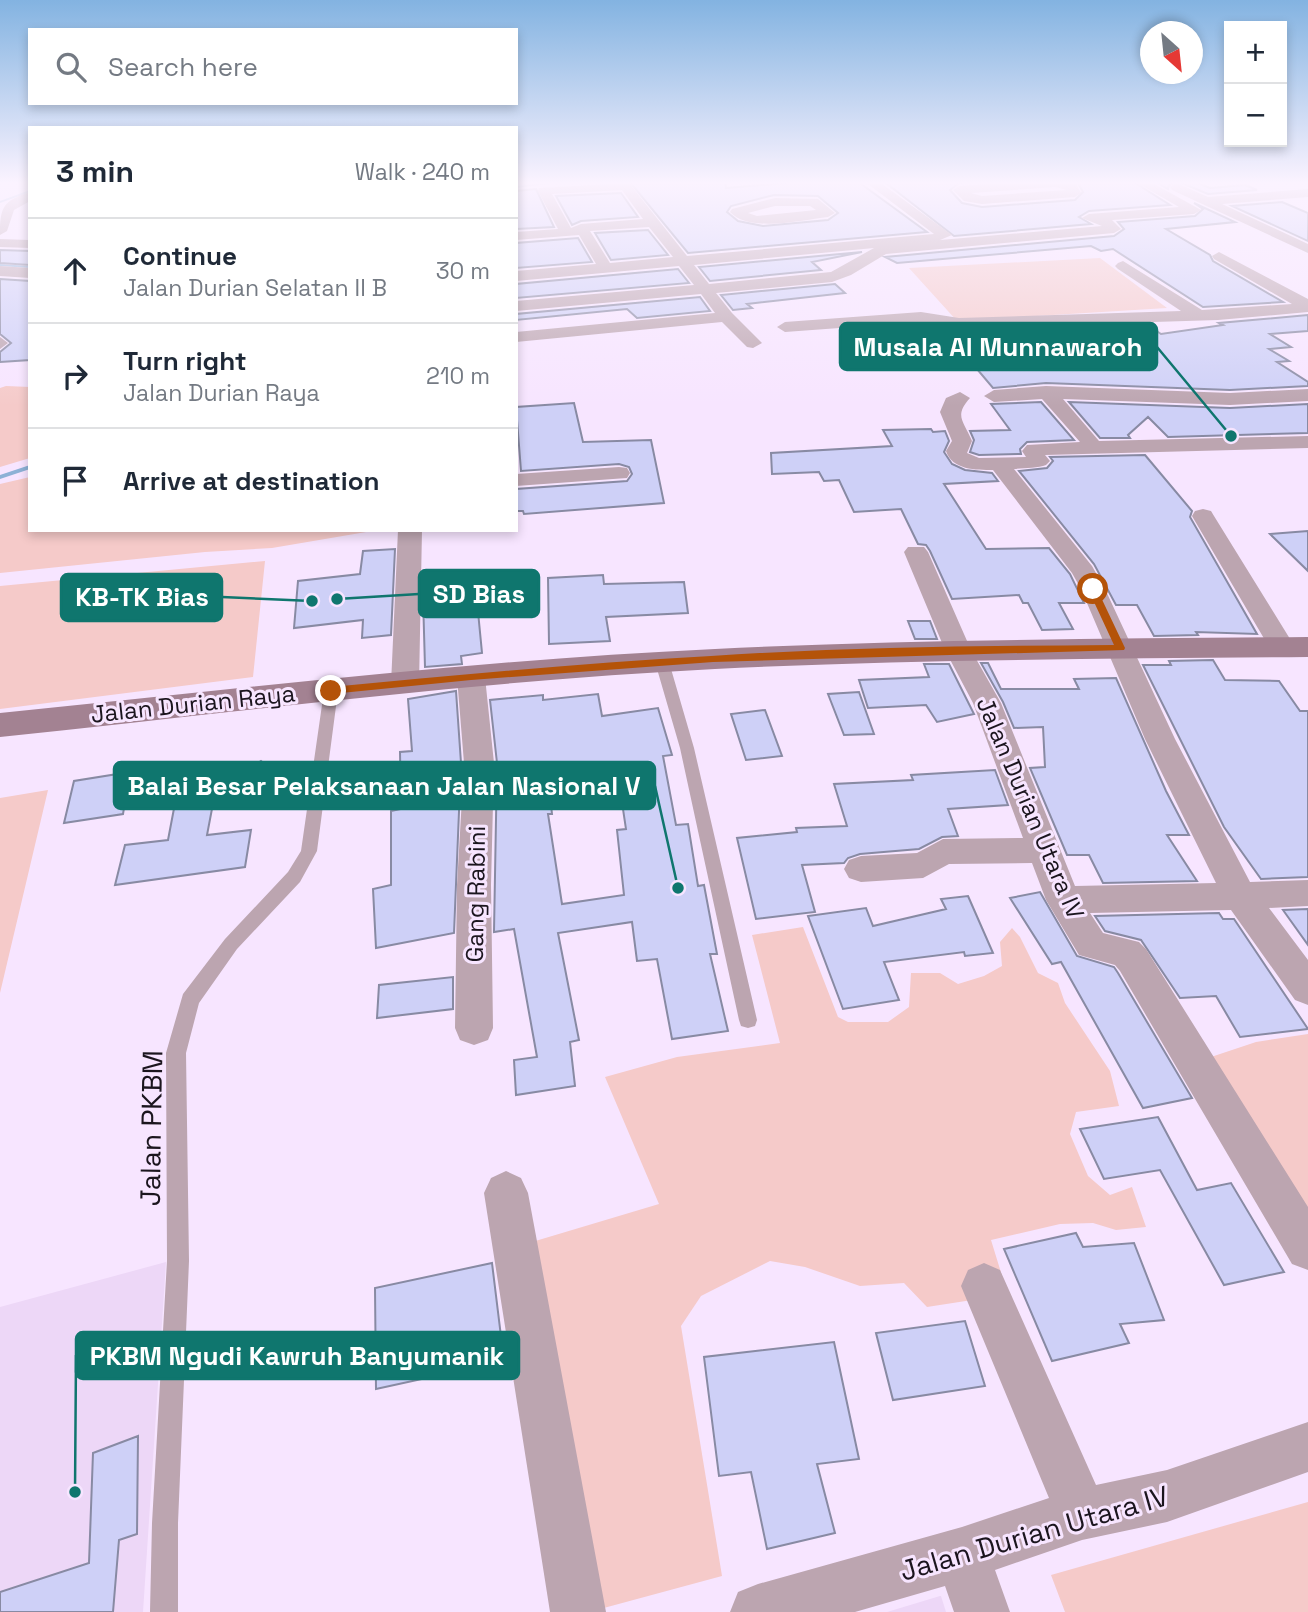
<!DOCTYPE html>
<meta charset="utf-8">
<style>
:root{--surface:#fff;--page:#f6f6f7;--text:#1f2937;--muted:#747a83;--line:#e0e1e3}
body{margin:0;font-family:"Space Grotesk",sans-serif;background:var(--page);color:var(--text)}
.controls{position:absolute;right:21px;top:21px;display:grid;overflow:hidden;border-radius:0px;box-shadow:0 4px 10px #0003}
.controls button{width:63px;height:63px;display:grid;place-items:center;padding:0;border:0;border-bottom:2px solid var(--line);background:var(--surface);color:var(--text);font:35px sans-serif}
.compass{position:absolute;left:1140px;top:21px;width:63px;height:63px;border-radius:50%;background:var(--surface);box-shadow:0 4px 10px #0003;rotate:153deg}
.stop{position:absolute;width:21px;height:21px;margin:-16px;border:5px solid #b45309;border-radius:50%;background:#fff}
.stop.end{background:#b45309;border-color:#fff;box-shadow:0 2px 7px #0008}
.list{margin:0;padding:0;list-style:none}
h2{display:flex;justify-content:space-between;align-items:center;height:91px;margin:0;padding:0 28px;font-size:30px}
h2 small{font-size:23px;font-weight:400;color:var(--muted)}
.list li{display:grid;grid-template-columns:46px 1fr auto;gap:21px;align-items:center;box-sizing:border-box;height:105px;padding:0 28px;border-top:2px solid var(--line)}
.list b{display:block;font-size:26px;white-space:nowrap}
.list p{margin:0;font-size:23px;white-space:nowrap;color:var(--muted)}
.list em{font-size:23px;font-style:normal;color:var(--muted)}
.icon{flex:none;width:38px;height:38px;fill:none;stroke:currentColor;stroke-width:2;stroke-linecap:round;stroke-linejoin:round}
.map{position:relative;flex:none;width:1308px;height:1612px;overflow:hidden}
.search{position:absolute;background:var(--surface);box-shadow:0 4px 10px #0003;left:28px;top:28px;width:490px;height:77px;display:flex;align-items:center;gap:18px;box-sizing:border-box;padding:0 24px;border-radius:0px;color:var(--muted);font-size:26px}
.panel{position:absolute;background:var(--surface);box-shadow:0 4px 10px #0003;left:28px;top:126px;width:490px;height:406px;border-radius:0px}
.map>svg:first-child{display:block}
.built{fill:#edd7f7}
.green{fill:#f5cac9}
.lines{fill:none;stroke-linecap:round;stroke-linejoin:round}
.stream{fill:#8db1d6;fill-rule:evenodd}
.building{fill:#ced0f7;stroke:#888aa3;stroke-width:2;fill-rule:evenodd}
.service{fill:#bca5b0;fill-rule:evenodd}
.minor{fill:#bca5b0;fill-rule:evenodd}
.secondary{fill:#a38292;fill-rule:evenodd}
.route{fill:#b45309}
.labels{text-anchor:middle;stroke-width:6;stroke-linejoin:round;paint-order:stroke}
.street-label{font-size:24px;fill:#1b151e;stroke:#f7e5ff}
.near-street-label{font-size:28px;fill:#1b151e;stroke:#f7e5ff}
.leader{fill:none;stroke:#0f766e;stroke-width:2.5}
.callout-dot{fill:#0f766e;stroke:#f7e5ff;stroke-width:2.5}
.callout{fill:#0f766e;stroke:#0f766e;stroke-width:2.5}
.callout-label{font-size:26px;text-anchor:middle;font-weight:bold;fill:#fff}
</style>
<div class="map">
<svg width="1308" height="1612" viewBox="0 0 1308 1612">
<rect width="100%" height="100%" fill="#f7e5ff"/>
<!-- built -->
<path class="built" d="M166,1262L143,1612H0V1307Z
M941,1596L946,1612H887L940,1596Z"/>
<!-- green -->
<path class="green" d="M1100,258L1167,308L957,321L909,268Z
M6,386L30,387V458L0,467V388Z
M30,477V530H378L272,548L205,552L0,573V484Z
M265,561L253,677L0,709V586Z
M48,790L0,993V798Z
M803,927L838,1017L848,1022H888L909,1007L911,973H940L958,984L984,976L1002,966L1000,942L1012,928L1020,937L1038,973L1058,983L1065,1003L1110,1071L1119,1106L1076,1112L1070,1134L1088,1176L1110,1195L1132,1187L1146,1227L1116,1230L1093,1223L1060,1224L991,1240L1003,1279L985,1298L927,1307L904,1283L860,1286L805,1267L770,1261L701,1296L681,1326L722,1576L589,1612L532,1242L659,1204L605,1077L677,1057L780,1043L752,935Z
M1308,1034V1213L1202,1060L1256,1042Z
M1308,1502V1612H1065L1051,1575Z"/>
<g class="lines">
<!-- stream -->
<path class="stream" d="M566,181H573L516,188V186Z
M30,190V192L0,203V201Z
M0,264L30,266V268L0,266Z
M30,465V469L0,479V475Z"/>
</g>
<!-- building -->
<path class="building" d="M629,181H725L726,188L809,181H857L927,232L688,253ZM774,195L818,196L838,213L828,220L763,226L738,221L727,212L731,206Z
M913,181H1003L959,183L950,190L962,203L982,207L1075,200L1083,192L1078,183L1072,181H1132L1170,205L1089,211L1079,217L1091,224L954,236L886,183Z
M1154,181H1193L1210,188L1245,185L1257,190L1208,194L1177,181L1169,185L1168,189Z
M536,189L554,227L516,229V191Z
M621,193L638,217L581,221L572,225L556,196Z
M1282,202L1308,213V241L1232,206Z
M1194,203L1235,222L1166,229L1210,255L1213,261L1283,302L1203,307L1113,249L1101,251L1091,246L897,263L885,257L1114,236L1124,229L1118,222L1195,216L1203,209Z
M648,230L668,255L611,260L595,233Z
M578,238L592,262L516,268V243Z
M0,250L30,251V265L0,263Z
M862,252L812,262L821,270L710,281L699,267Z
M678,269L689,283L516,298V284Z
M0,279L30,281V360L0,362V352L11,343L0,334Z
M835,284L845,293L747,304L752,308L733,310L721,295Z
M700,297L710,311L637,318L627,309L516,320V314Z
M1308,315V331L1270,334L1291,347L1269,349L1289,361L1277,362L1308,382V386L1230,390L1046,383L993,388L977,369L1084,362L1038,338L1069,331L1064,327L1148,325L1161,334L1223,325L1219,323Z
M1041,402L1074,440L1027,442L1020,449L1021,454L979,455L970,452L974,440L970,431L1010,430L991,404Z
M1069,402L1230,408L1308,404V433L1168,437L1148,417L1128,435L1130,438H1100Z
M574,403L583,442L651,440L664,503L524,514L523,511H516V489L627,481L632,474L629,467L619,464L521,471L516,407Z
M931,429L933,432L945,431L949,441L944,452L952,464L965,470L992,473L998,481L944,484L986,549L1049,548L1070,574L1084,603H1059L1073,629L1042,630L1028,603H1023L1019,595L952,599L930,551L926,545L918,544L901,509L854,512L839,480L824,481L819,472L772,474L771,453L892,446L883,430Z
M1145,455L1192,511L1190,517L1257,634L1196,632L1198,635L1154,636L1137,605H1116L1094,564L1019,471L1047,468L1053,461L1050,457Z
M1308,531V571L1270,534Z
M395,549L391,635L362,638L363,620L294,628L298,581L360,574L363,551Z
M603,575L604,584L684,582L688,613L606,617L610,641L549,644L548,578Z
M476,591L482,653L461,656L462,664L425,667L423,597Z
M908,621H930L937,639H915Z
M1213,660L1225,680L1279,681L1300,711H1308V877L1261,879L1224,827L1143,665H1171L1169,661Z
M981,663H988L1001,689H1079L1074,679L1116,678L1166,791L1189,835H1167L1197,881L1103,883L1089,855H1067L1030,768L1045,767L1043,727L1014,728L1003,702Z
M924,664H949L974,714L937,722L926,705L868,708L859,680L929,677Z
M456,691L461,763L454,933L376,948L373,889L391,885V811L401,809L400,752L412,751L408,699Z
M859,692L874,734L844,735L828,694Z
M598,694L602,716L658,708L672,755L663,756L676,825L688,824L698,886L704,885L717,954H710L728,1031L672,1039L657,959L637,961L632,922L558,933L579,1040L570,1042L575,1086L516,1095L514,1060L537,1057L514,929L494,932L497,763L490,700L543,695V700ZM617,769L626,829L617,830L624,895L562,904L548,814H552L548,777Z
M765,710L782,756L746,760L731,714Z
M261,761L285,779L256,799L231,781Z
M995,770L1008,805L948,809L958,836L942,837L919,849L860,854L848,858L844,863L802,865L815,912L756,919L737,838L797,832L796,828L847,826L834,784L913,780L911,775Z
M130,772L123,814L64,823L74,781Z
M215,793L207,835L251,830L245,867L115,885L125,845L168,840L176,798Z
M1040,892L1077,956L1114,967L1118,973L1192,1098L1143,1108L1061,962L1052,964L1010,898Z
M968,896L993,953L965,956L964,952L884,962L899,1000L843,1009L808,916L866,908L873,926L946,909L941,899Z
M1308,909V945L1283,910Z
M1219,913L1223,919H1234L1308,1029L1240,1037L1216,996L1180,998L1141,940L1105,931L1095,916Z
M453,977V1009L377,1018L379,985Z
M1158,1117L1197,1190L1231,1183L1284,1272L1224,1285L1160,1170L1104,1179L1080,1129Z
M1076,1233L1083,1247L1134,1243L1164,1320L1120,1324L1129,1343L1052,1361L1004,1249Z
M492,1263L504,1361L376,1389L375,1288Z
M965,1321L985,1386L893,1400L876,1333Z
M834,1342L859,1459L817,1464L835,1533L767,1549L751,1472L719,1476L704,1357Z
M138,1436L137,1534L119,1540L113,1612H0V1592L89,1563L93,1453Z"/>
<g class="lines">
<!-- service -->
<path class="service" d="M0,337L8,343L0,349Z
M662,658L669,662L694,748L757,1020L755,1026L748,1028L741,1026L739,1020L680,748L655,662Z
M331,686L338,691L317,851L300,882L237,949L199,1003L186,1053L189,1261L178,1523V1612H150L152,1523L167,1261L166,1053L183,994L225,939L288,872L301,851L324,691Z"/>
<!-- minor -->
<path class="minor" d="M864,181H878L952,235L940,240L1102,226L1082,218L1089,214L1179,207L1134,181H1149L1201,210L1194,214L1112,220L1121,229L1114,233L886,254L851,275L832,282L716,293L732,313L762,343L753,348L747,347L722,322L516,342V332L715,313L701,294L516,311V301L694,285L679,266L516,281V271L596,264L579,235L516,240V232L558,229L538,191L539,188L629,183L687,256L934,234ZM622,190L643,219L581,224L571,228L552,194ZM649,227L673,257L610,263L590,231ZM874,248L831,272L709,284L694,265Z
M1037,181H1061L1076,184L1081,193L1075,197L982,204L964,201L953,190L959,186ZM1055,187L1067,190L982,196L971,193Z
M1176,183L1208,197L1308,189V197L1222,204L1308,244V253L1172,190L1170,187Z
M30,192V201L14,210L7,231L0,235C0,208 2,201 30,192Z
M775,198L818,199L835,213L828,217C801,220 750,233 730,212L732,209ZM775,206H810L816,210L757,216L748,213Z
M0,239L30,240V248L0,247Z
M1219,252L1308,299V312L1218,320L959,328L921,322L785,332L777,327L785,322L921,312L959,318L1181,311L1118,269L1115,266L1118,263L1123,261L1202,310L1292,304L1214,259L1212,256Z
M0,266L30,268V278L0,276Z
M1046,386L1230,393L1308,389V401L1230,405L1063,399L1099,441L1308,436V448L1045,455L1050,461L1046,465C1038,468 1024,468 1014,469L1092,566L1105,589L1175,739L1250,882L1308,880V906L1269,908L1308,960V1005L1295,1000L1231,910L1090,913L1103,933L1139,942L1146,949L1308,1207V1270L1292,1264L1120,971L1115,965L1079,955L1046,900L1032,863L949,864L923,878L861,882L849,878L844,869L849,860L861,856L917,853L943,839L1023,838L973,703L945,650L904,552L908,547H924L928,552L971,650L1001,703L1075,886L1216,883L1145,739L1081,589L1072,573L993,470C976,470 952,470 946,451L952,441L940,412L946,398L960,392L970,398C954,416 963,420 972,441L967,453L979,458L1026,457L1022,451L1027,445L1080,442L1042,399L994,402L984,396L994,390Z
M619,467L627,468L630,473L627,478L516,486V474Z
M1203,509L1211,511L1214,516L1295,647L1291,653L1282,655L1273,653L1269,647L1192,516L1195,511Z
M398,530H422L419,684L415,690L405,693L395,690L391,684Z
M471,668L481,671L485,677L494,763L491,885L493,1028L488,1040L474,1045L460,1040L455,1028L457,885L464,763L457,677L461,671Z
M506,1171L521,1178L528,1193L606,1612H550L484,1193L491,1178Z
M984,1263L1000,1270L1096,1485L1167,1470L1308,1422V1472L1167,1522L1082,1540L995,1570L1010,1612H954L945,1586L855,1612H730L738,1592L758,1584L962,1527L1049,1498L961,1286L968,1270Z"/>
<!-- secondary -->
<path class="secondary" d="M1308,637V657C1110,659 913,659 715,669C476,681 238,712 0,737V713C238,689 476,660 715,649C913,639 1110,639 1308,637Z"/>
</g>
<!-- sky -->
<linearGradient id="sky" x2="0" y2="1"><stop stop-color="#83b3e1"/><stop offset="0.45" stop-color="#fbf3ff"/><stop offset="1" stop-color="#fbf3ff" stop-opacity="0"/></linearGradient>
<rect width="1308" height="406" fill="url(#sky)"/>
<!-- route -->
<path class="route" d="M1093,586L1097,589L1125,648L1124,650L713,662L471,680L331,694L326,691L331,687C457,675 584,663 711,656C845,647 980,646 1114,645L1088,589Z"/>
<g class="labels">
<!-- street labels -->
<g class="street-label">
<text transform="translate(193 704) rotate(-6)" y="8">Jalan Durian Raya</text>
<text transform="translate(1030 808) rotate(67)" y="8">Jalan Durian Utara IV</text>
<text transform="translate(476 894) rotate(-89)" y="8">Gang Rabini</text>
</g>
<!-- near-street labels -->
<g class="near-street-label">
<text transform="translate(151 1128) rotate(-89)" y="10">Jalan PKBM</text>
<text transform="translate(1034 1533) rotate(-16)" y="10">Jalan Durian Utara IV</text>
</g>
</g>
<!-- callouts -->
<path class="leader" d="M1231 436L1157 347M337 599L419 594M312 601L222 597M678 888L655 786M75 1492L76 1355"/>
<g class="callout-dot">
<circle cx="1231" cy="436" r="7"/>
<circle cx="337" cy="599" r="7"/>
<circle cx="312" cy="601" r="7"/>
<circle cx="678" cy="888" r="7"/>
<circle cx="75" cy="1492" r="7"/>
</g>
<g class="callout">
<rect x="840" y="323" width="317" height="47" rx="7"/>
<rect x="419" y="570" width="120" height="47" rx="7"/>
<rect x="61" y="574" width="161" height="47" rx="7"/>
<rect x="114" y="762" width="541" height="47" rx="7"/>
<rect x="76" y="1332" width="443" height="47" rx="7"/>
</g>
<g class="callout-label">
<text x="998" y="356">Musala Al Munnawaroh</text>
<text x="479" y="603">SD Bias</text>
<text x="142" y="606">KB-TK Bias</text>
<text x="384" y="795">Balai Besar Pelaksanaan Jalan Nasional V</text>
<text x="297" y="1365">PKBM Ngudi Kawruh Banyumanik</text>
</g>
</svg>
<div class="controls">
<button>+</button>
<button>−</button>
</div>
<svg class="compass" viewBox="-18 -18 36 36"><path d="M0-13l5 13h-10z" fill="#e53935"/><path d="M0 13l5-13h-10z" fill="#747a83"/></svg>
<div class="stop" style="left:1093px;top:589px"></div>
<div class="stop end" style="left:331px;top:691px"></div>
<div class="search"><svg class="icon" aria-label="search" viewBox="0 0 24 24"><circle cx="10" cy="10" r="6"/><path d="M15 15l6 6"/></svg>Search here</div>
<section class="panel">
<h2>3 min<small>Walk · 240 m</small></h2>
<ul class="list">
<li><svg class="icon" aria-label="ahead" viewBox="0 0 24 24"><path d="M12 20V5M6 11l6-6 6 6"/></svg><div><b>Continue</b><p>Jalan Durian Selatan II B</p></div><em>30 m</em></li>
<li><svg class="icon" aria-label="right" viewBox="0 0 24 24"><path d="M7 20v-9h11M14 6l5 5-5 5"/></svg><div><b>Turn right</b><p>Jalan Durian Raya</p></div><em>210 m</em></li>
<li><svg class="icon" aria-label="arrive" viewBox="0 0 24 24"><path d="M6 21V4h12l-3 4 3 4H6"/></svg><div><b>Arrive at destination</b></div></li>
</ul>
</section>
</div>
